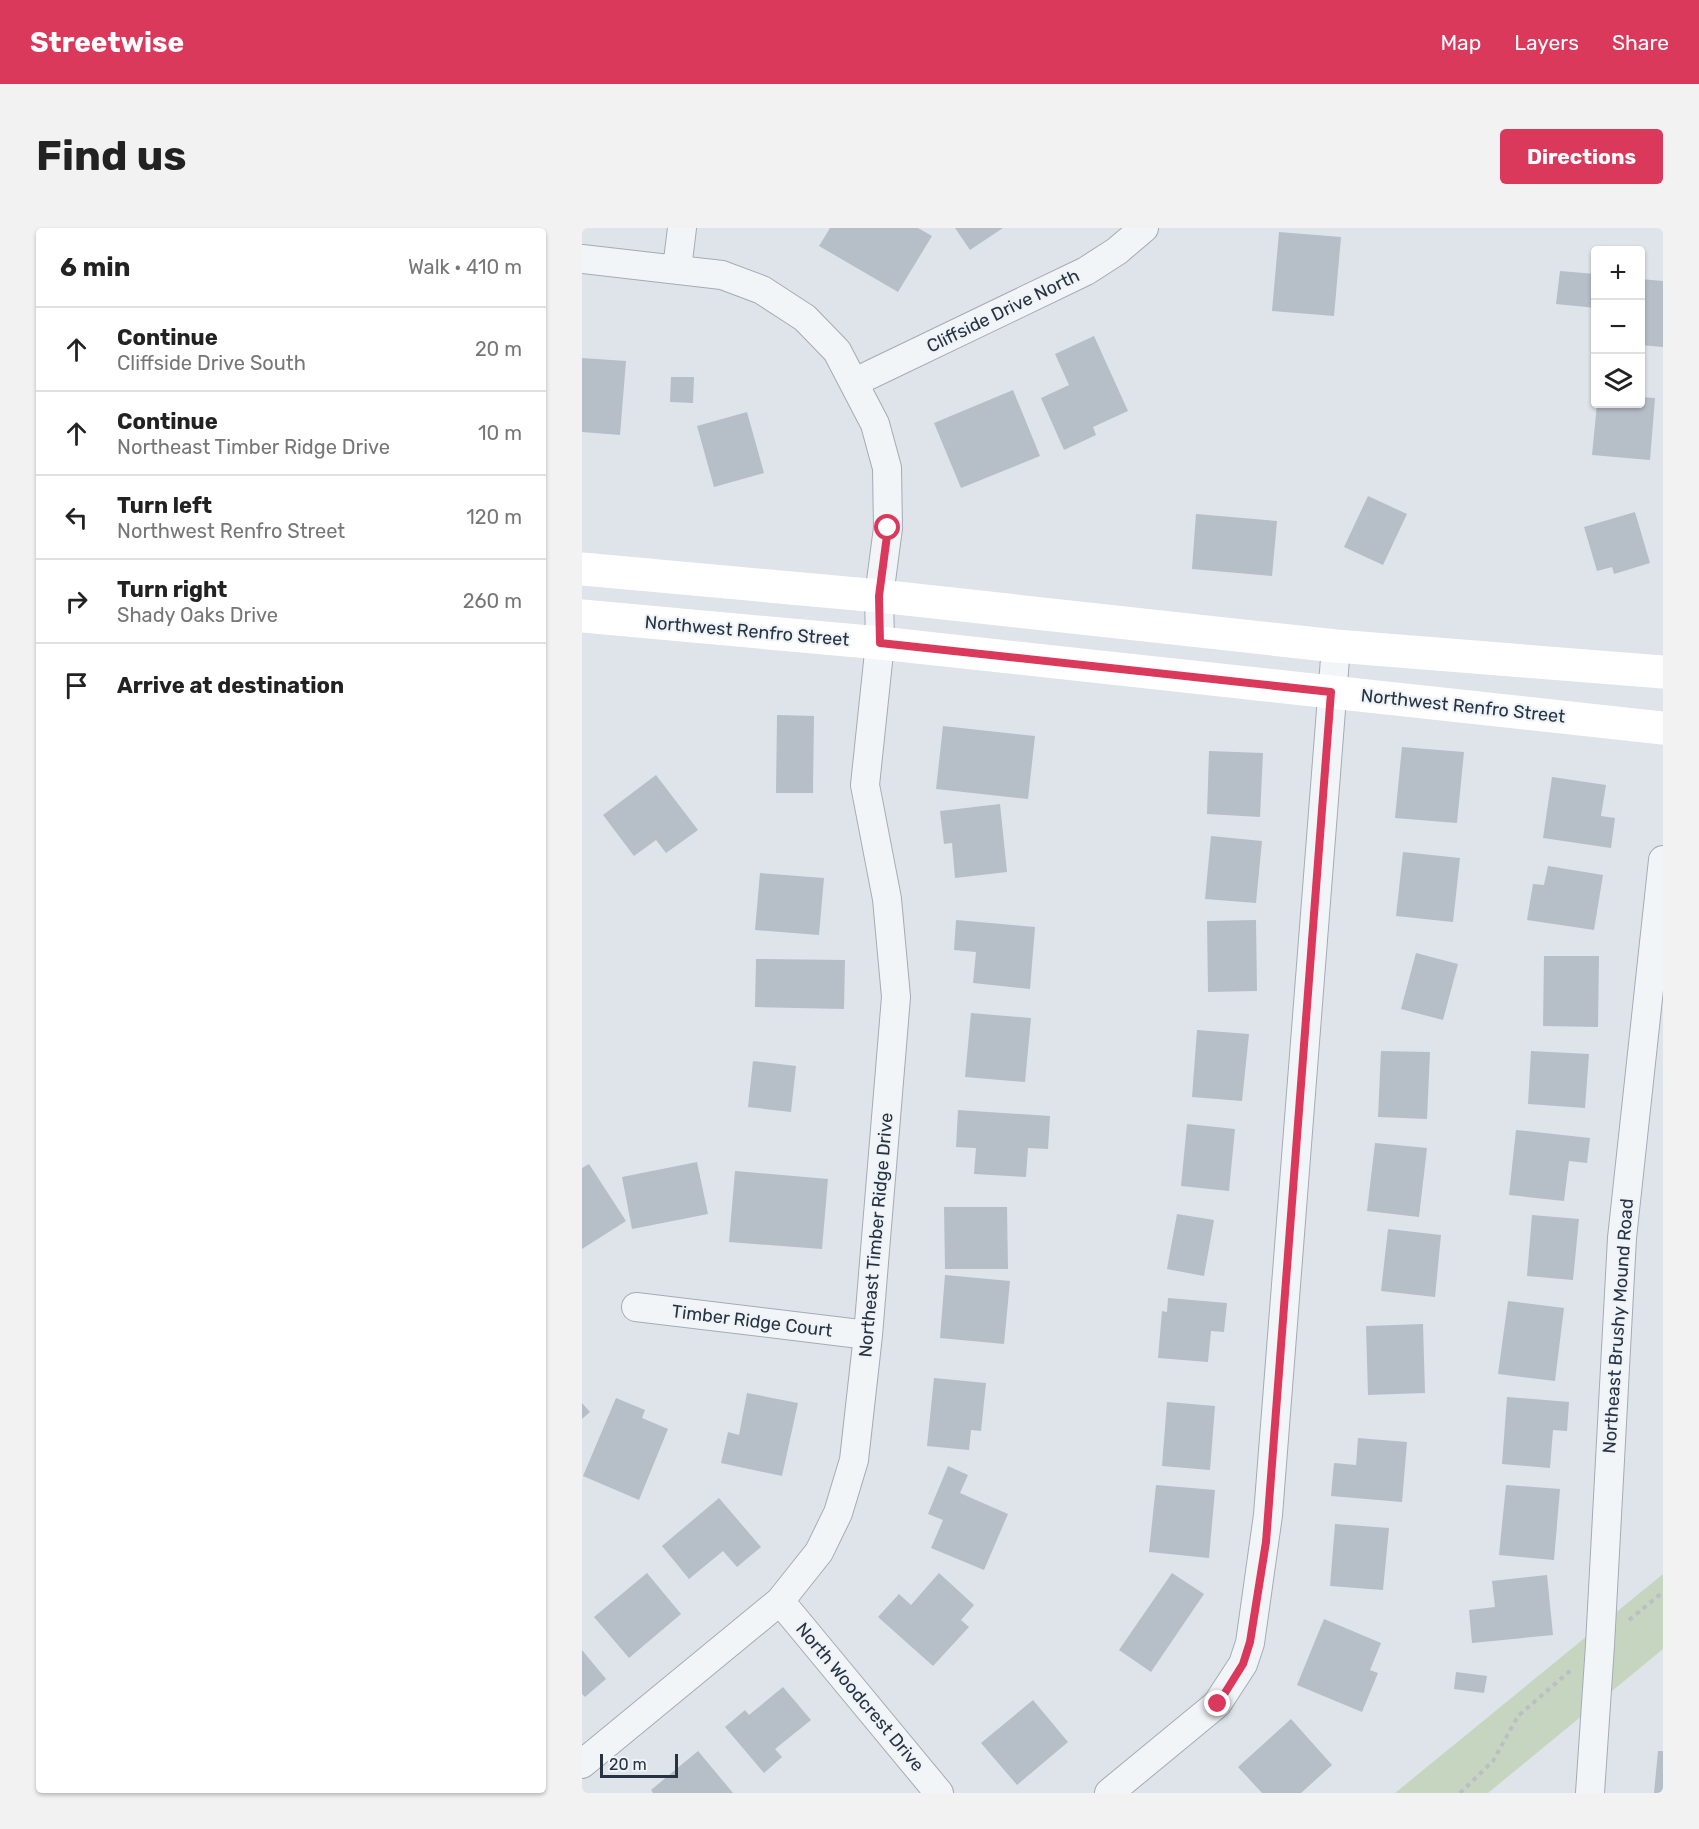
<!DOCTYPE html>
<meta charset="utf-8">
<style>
:root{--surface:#fff;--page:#f2f2f2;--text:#222;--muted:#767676;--line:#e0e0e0;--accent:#db395c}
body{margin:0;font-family:Rubik,sans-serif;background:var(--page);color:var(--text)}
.controls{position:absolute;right:18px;top:18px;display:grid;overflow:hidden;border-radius:6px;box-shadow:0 2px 4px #0004}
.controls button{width:54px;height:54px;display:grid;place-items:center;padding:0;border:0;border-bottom:2px solid var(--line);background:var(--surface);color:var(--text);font:30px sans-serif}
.scale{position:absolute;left:18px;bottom:15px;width:78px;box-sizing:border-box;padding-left:6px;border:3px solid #263343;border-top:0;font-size:16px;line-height:21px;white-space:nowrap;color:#263343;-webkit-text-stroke:4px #eff3f7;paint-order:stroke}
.stop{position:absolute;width:18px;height:18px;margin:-14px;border:4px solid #db395c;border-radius:50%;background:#fff}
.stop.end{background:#db395c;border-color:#fff;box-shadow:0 2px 6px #0008}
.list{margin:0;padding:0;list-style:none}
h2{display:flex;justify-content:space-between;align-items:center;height:78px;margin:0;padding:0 24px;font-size:26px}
h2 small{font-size:20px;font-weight:400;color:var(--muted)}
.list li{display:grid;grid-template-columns:39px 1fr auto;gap:18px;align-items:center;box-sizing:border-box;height:84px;padding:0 24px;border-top:2px solid var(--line)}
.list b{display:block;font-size:22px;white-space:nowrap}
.list p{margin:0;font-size:20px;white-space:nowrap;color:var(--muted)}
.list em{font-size:20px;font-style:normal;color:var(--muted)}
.icon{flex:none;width:33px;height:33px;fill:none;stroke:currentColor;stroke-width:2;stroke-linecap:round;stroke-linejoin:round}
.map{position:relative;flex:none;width:1081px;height:1565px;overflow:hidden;border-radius:6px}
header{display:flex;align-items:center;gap:36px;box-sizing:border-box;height:84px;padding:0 30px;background:var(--accent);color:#fff}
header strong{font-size:28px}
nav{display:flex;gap:33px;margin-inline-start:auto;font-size:21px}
.intro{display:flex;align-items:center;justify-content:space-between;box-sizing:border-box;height:144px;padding:0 36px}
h1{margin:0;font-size:42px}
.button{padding:15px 27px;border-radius:6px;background:var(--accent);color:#fff;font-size:21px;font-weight:700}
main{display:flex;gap:36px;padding:0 36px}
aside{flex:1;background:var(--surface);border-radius:6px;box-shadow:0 2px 4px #0004}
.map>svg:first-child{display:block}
.green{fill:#c6d5c0}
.building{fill:#b6bec8}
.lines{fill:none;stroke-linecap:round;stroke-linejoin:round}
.street-casing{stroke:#a4abb5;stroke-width:30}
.path{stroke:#b9bfc5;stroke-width:4;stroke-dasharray:4.5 4.5;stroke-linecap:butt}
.street{stroke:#f2f5f8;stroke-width:28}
.secondary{stroke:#fff;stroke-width:33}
.route{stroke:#db395c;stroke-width:8}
.labels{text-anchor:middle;stroke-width:4.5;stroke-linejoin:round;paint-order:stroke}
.street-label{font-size:18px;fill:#263343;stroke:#eff3f7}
</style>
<header>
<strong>Streetwise</strong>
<nav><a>Map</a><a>Layers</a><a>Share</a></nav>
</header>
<div class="intro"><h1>Find us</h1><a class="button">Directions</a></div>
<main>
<aside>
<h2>6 min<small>Walk · 410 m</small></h2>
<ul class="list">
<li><svg class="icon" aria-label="ahead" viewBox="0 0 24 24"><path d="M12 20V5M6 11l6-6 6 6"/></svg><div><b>Continue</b><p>Cliffside Drive South</p></div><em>20 m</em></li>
<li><svg class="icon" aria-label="ahead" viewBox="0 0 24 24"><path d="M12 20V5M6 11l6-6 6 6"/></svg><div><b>Continue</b><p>Northeast Timber Ridge Drive</p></div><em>10 m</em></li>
<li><svg class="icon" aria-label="left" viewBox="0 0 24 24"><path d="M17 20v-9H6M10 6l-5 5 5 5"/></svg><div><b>Turn left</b><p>Northwest Renfro Street</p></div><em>120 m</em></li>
<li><svg class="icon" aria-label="right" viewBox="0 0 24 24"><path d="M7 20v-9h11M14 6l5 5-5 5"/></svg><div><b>Turn right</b><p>Shady Oaks Drive</p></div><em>260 m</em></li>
<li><svg class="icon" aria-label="arrive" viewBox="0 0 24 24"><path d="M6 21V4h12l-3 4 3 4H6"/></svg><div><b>Arrive at destination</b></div></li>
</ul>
</aside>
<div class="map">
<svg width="1081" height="1565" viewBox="0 0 1081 1565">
<rect width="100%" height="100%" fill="#dfe4ea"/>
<!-- green -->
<path class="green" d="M1081,1346V1421L906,1565H813Z"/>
<!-- building -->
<path class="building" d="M248,0H336L350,8L316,64L237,18Z
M373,0H421L388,22Z
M697,4L759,9L752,88L690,83Z
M978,43L1014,46V80L974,76Z
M1058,51L1081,53V119L1058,117Z
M512,108L546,183L511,199L514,207L482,222L459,170L487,157L473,126Z
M0,130L44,133L38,207L0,204Z
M89,149H112L111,175L88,174Z
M431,162L458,228L379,260L352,195Z
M1058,169L1073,170L1068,232L1010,227L1015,176H1058Z
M165,184L182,245L132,259L115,198Z
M786,268L825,286L801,337L762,319Z
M1053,284L1068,335L1032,346L1030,339L1015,343L1002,299Z
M614,286L695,293L690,348L610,341Z
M195,487L232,488L231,565H194Z
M361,498L453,508L446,571L354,561Z
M820,519L882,524L875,595L813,590Z
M627,523L681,525L678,589L625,586Z
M74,547L116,602L84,625L74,612L52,628L21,587Z
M970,549L1024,557L1019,588L1033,590L1029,620L961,610Z
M418,576L425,644L373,650L370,615L362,616L358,583Z
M629,608L680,613L674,675L623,671Z
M821,624L878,630L871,694L814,688Z
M966,638L1021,647L1012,702L945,692L951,656L962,657Z
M178,645L242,650L237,707L173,702Z
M374,692L453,699L448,761L391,755L394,724L372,722Z
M674,692L675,763L626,764L625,693Z
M834,725L876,736L861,792L819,781Z
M962,728H1017L1016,799L961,798Z
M174,731L263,732L262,781L173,779Z
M389,785L449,790L443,854L383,849Z
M615,802L667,806L660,873L610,869Z
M799,823L848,824L845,891L796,889Z
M949,823L1007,826L1003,880L946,876Z
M171,833L214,838L209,884L166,879Z
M376,882L468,888L466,921L446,920L444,949L392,946L394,920L374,919Z
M605,896L653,901L647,963L599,958Z
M934,902L1008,910L1005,935L987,933L982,973L927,967Z
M793,915L845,920L837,989L785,983Z
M115,934L126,986L50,1001L40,949Z
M7,936L44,993L0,1021V940Z
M153,943L246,951L240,1021L147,1014Z
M362,979H425L426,1041H363Z
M595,986L632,992L622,1048L585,1041Z
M950,987L997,991L991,1052L945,1048Z
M806,1001L859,1007L853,1069L799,1063Z
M363,1047L428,1053L422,1116L358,1110Z
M586,1070L645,1075L642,1104L629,1103L626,1134L576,1130L580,1083L585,1084Z
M926,1073L982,1080L973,1153L916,1146Z
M841,1096L843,1165L786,1167L784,1098Z
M352,1150L404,1155L399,1203L389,1202L387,1222L345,1218Z
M165,1165L216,1175L200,1248L139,1235L146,1204L157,1207Z
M925,1169L987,1174L985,1203L971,1202L968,1240L920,1236Z
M34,1170L63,1182L60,1190L86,1201L57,1272L1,1248Z
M585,1174L633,1178L628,1242L580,1238Z
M0,1175L8,1184L0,1191Z
M776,1210L825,1214L820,1274L749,1268L752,1235L774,1237Z
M366,1238L386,1247L378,1265L426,1286L402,1342L349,1320L361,1292L346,1286Z
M574,1257L633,1262L627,1330L567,1324Z
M924,1257L978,1261L972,1332L917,1327Z
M137,1270L179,1319L155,1339L141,1323L107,1351L80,1318Z
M753,1296L807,1300L801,1362L748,1358Z
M65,1345L99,1386L47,1430L12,1389Z
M357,1345L392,1377L379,1392L387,1399L351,1438L296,1389L317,1366L329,1377Z
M590,1345L622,1366L569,1444L537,1422Z
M965,1347L971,1407L890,1415L887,1382L913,1379L910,1353Z
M742,1391L799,1415L788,1442L796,1445L780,1484L715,1457Z
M0,1422L24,1451L3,1469L0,1466Z
M874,1444L905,1448L902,1465L872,1461Z
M201,1459L229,1492L193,1521L200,1529L182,1545L143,1499L163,1482L167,1487Z
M451,1472L486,1514L435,1557L399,1515Z
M709,1491L750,1537L719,1565H680L656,1539Z
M116,1523L151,1565H71L69,1562Z
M1076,1523H1081V1565H1072Z"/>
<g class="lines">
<!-- street casing -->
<g class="street-casing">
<path id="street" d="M0,31L140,47L180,62L223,90L255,123L293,196L305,240L306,300L297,368L298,415L283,557L305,671L314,769L286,1107L272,1232L256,1285L237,1324L198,1373L0,1536
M95,41L100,0
M273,154L504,43L535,23L562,0
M54,1079L286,1107
M198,1373L357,1565
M527,1565L635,1476L661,1436L668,1415L686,1287L754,418
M1008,1565L1018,1417L1040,1010L1081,632"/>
</g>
<!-- path -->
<path class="path" d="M1047,1392L1081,1364
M878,1565L911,1533L936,1488L989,1442"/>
<!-- street -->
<use href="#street" class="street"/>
<!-- secondary -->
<path class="secondary" d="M0,341L297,368L754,418L1081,444
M0,388L298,415L1081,500"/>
</g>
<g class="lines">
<!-- route -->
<path class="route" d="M306,300L297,368L298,415L749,464L684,1314L668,1414L661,1436L636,1476"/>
</g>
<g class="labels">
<!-- street labels -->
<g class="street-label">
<text transform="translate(421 83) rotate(-26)" y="6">Cliffside Drive North</text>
<text transform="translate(165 403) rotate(5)" y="6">Northwest Renfro Street</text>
<text transform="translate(881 478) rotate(6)" y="6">Northwest Renfro Street</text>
<text transform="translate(294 1007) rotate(-85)" y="6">Northeast Timber Ridge Drive</text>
<text transform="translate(170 1093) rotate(7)" y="6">Timber Ridge Court</text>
<text transform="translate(1036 1098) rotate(-86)" y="6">Northeast Brushy Mound Road</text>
<text transform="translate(278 1469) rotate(50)" y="6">North Woodcrest Drive</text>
</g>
</g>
</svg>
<div class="controls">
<button>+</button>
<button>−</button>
<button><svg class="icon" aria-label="layers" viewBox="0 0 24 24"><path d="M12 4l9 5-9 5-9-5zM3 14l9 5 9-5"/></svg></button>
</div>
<div class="scale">20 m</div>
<div class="stop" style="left:306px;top:300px"></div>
<div class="stop end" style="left:636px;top:1476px"></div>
</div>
</main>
